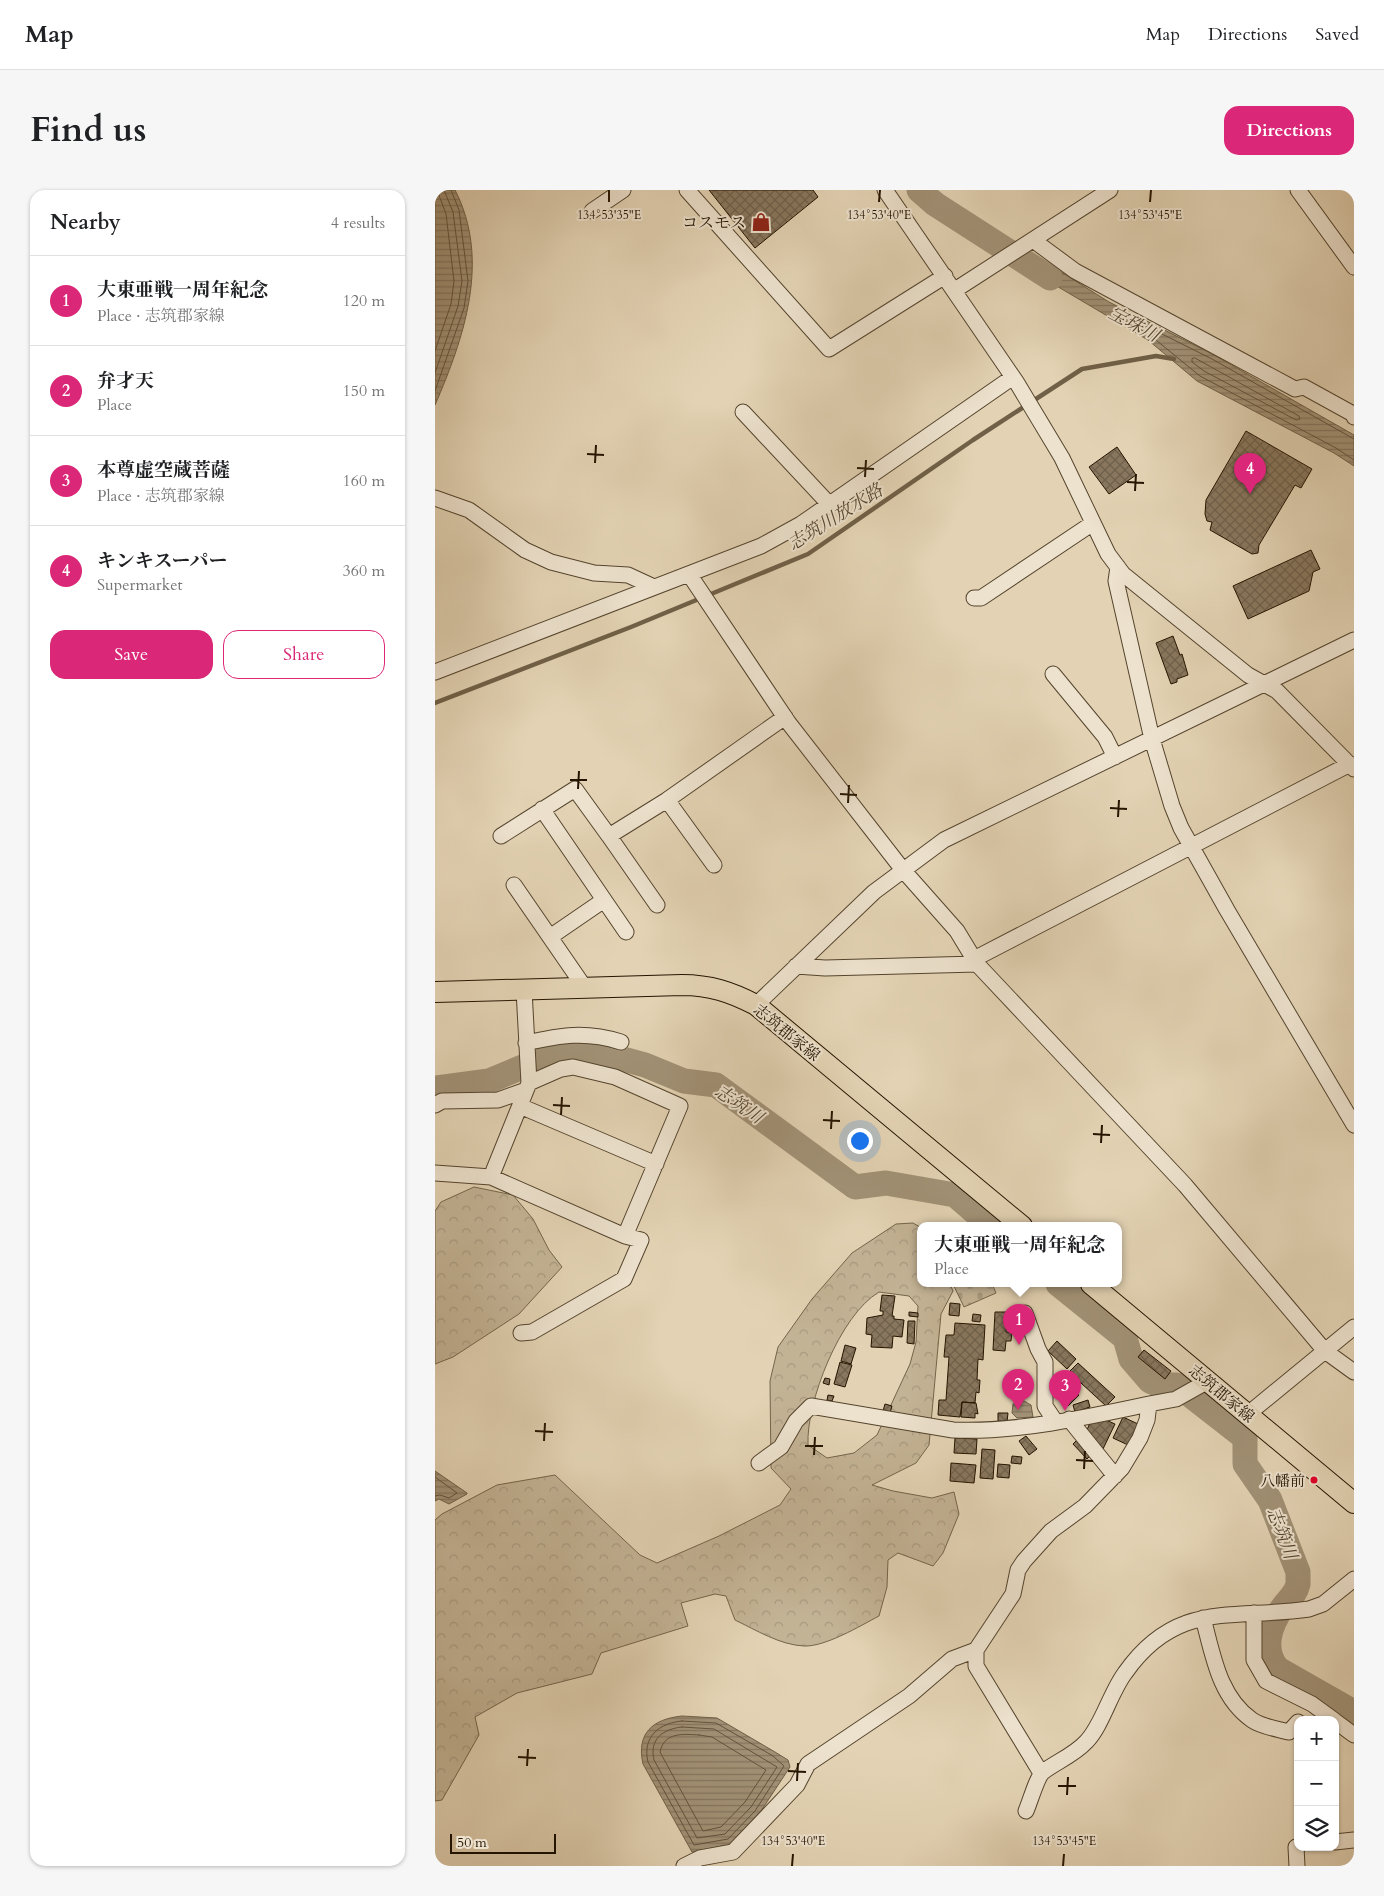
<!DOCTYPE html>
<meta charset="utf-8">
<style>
:root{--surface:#fff;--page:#f6f6f6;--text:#202124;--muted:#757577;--line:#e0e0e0;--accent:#db2777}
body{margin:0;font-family:Cardo,"Noto Serif JP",serif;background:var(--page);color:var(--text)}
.controls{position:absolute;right:15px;bottom:15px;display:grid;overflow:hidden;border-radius:10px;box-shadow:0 1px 4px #0004}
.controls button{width:45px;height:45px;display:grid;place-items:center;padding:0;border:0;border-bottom:1px solid var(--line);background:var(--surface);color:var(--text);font:25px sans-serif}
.scale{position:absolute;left:15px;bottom:12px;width:106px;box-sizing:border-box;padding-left:5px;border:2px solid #251400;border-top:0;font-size:14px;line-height:18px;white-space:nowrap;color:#251400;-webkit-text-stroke:4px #ede2ce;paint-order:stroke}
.you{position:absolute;left:424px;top:950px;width:18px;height:18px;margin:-12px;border:4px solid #fff;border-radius:50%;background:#1a73e8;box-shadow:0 0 0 8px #1a73e833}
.badge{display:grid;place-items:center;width:32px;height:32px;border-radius:50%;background:var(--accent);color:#fff;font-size:16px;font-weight:700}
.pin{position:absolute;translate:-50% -41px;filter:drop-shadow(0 1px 2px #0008)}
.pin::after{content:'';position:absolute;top:26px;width:18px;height:15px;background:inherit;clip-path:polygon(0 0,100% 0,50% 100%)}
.popup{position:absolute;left:482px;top:1032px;width:205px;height:65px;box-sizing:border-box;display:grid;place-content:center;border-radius:10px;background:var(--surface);filter:drop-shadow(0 1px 4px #0005);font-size:16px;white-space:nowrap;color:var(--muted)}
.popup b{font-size:19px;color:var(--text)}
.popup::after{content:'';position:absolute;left:50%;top:100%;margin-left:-10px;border:10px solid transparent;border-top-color:var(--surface)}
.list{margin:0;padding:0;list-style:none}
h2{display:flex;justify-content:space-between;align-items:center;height:65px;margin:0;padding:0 20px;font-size:21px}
h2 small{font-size:16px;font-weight:400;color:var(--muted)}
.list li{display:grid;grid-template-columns:32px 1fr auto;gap:15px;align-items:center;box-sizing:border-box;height:90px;padding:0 20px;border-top:1px solid var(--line)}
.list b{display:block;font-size:19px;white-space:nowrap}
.list p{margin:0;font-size:16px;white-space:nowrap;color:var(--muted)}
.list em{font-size:16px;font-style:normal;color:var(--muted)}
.actions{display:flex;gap:10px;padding:15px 20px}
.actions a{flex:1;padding:11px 0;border:1px solid var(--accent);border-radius:15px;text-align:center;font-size:18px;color:var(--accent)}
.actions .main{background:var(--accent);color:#fff}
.icon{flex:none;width:28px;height:28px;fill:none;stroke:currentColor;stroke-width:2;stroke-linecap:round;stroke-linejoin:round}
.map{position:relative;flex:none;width:919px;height:1676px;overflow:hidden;border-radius:15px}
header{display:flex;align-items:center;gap:30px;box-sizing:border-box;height:70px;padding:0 25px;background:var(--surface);border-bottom:1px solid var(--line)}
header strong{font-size:24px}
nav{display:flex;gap:28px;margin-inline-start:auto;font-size:18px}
.intro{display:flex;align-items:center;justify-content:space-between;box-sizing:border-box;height:120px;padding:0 30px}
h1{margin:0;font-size:35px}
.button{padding:12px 22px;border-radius:15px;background:var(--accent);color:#fff;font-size:18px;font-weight:700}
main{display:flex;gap:30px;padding:0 30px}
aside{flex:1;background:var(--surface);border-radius:15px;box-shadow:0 1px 4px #0004}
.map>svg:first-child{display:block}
.forest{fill:url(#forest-crowns);stroke:#74644a;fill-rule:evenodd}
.cemetery{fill:url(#cemetery-stones);stroke:#74644a}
.water{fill:url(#water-rules);stroke:#706047}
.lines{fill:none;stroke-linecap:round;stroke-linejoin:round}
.shore{stroke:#64533c;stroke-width:1}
.stream{stroke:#706047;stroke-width:4.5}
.river{stroke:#a29277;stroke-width:25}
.building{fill:url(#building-cross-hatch);stroke:#251400}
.minor-casing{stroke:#54442d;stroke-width:17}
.major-casing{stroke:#251400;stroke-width:22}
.minor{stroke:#ede2ce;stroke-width:15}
.major{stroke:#e3d3b4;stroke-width:20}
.ticks{fill:none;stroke:#251400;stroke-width:2}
.bus-dot{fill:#e4002b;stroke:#ede2ce;stroke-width:2}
.labels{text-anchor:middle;stroke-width:4;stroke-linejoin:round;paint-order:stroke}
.bus-label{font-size:15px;fill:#251400;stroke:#ede2ce;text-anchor:end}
.poi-label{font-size:16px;fill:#251400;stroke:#ede2ce;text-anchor:end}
.street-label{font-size:16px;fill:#251400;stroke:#ede2ce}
.water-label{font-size:18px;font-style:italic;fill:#574630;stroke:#ede2ce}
.ticks-label{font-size:12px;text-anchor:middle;fill:#251400;stroke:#ede2ce;stroke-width:4;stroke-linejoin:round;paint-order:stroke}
</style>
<header>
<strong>Map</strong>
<nav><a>Map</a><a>Directions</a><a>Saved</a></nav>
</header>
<div class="intro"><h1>Find us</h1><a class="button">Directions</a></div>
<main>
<aside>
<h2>Nearby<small>4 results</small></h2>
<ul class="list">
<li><span class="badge">1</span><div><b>大東亜戦一周年紀念</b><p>Place · 志筑郡家線</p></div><em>120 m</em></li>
<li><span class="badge">2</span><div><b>弁才天</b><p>Place</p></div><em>150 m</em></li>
<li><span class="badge">3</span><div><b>本尊虚空蔵菩薩</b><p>Place · 志筑郡家線</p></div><em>160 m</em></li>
<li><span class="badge">4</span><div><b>キンキスーパー</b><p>Supermarket</p></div><em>360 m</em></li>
</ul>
<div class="actions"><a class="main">Save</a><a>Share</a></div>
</aside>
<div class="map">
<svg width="919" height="1676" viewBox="0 0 919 1676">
<defs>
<pattern id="forest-crowns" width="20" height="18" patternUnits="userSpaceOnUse" patternTransform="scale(1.25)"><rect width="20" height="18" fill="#c3b395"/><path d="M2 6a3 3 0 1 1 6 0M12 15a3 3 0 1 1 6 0" fill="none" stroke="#a7997f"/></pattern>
<pattern id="cemetery-stones" width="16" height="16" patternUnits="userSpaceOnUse" patternTransform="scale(1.25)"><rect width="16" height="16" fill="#c3b395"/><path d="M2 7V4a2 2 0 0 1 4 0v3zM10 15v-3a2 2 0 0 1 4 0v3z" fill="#a7997f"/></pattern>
<pattern id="water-rules" width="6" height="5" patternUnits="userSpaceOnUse" patternTransform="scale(1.25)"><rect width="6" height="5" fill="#a29277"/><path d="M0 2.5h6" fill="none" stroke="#84765f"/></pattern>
<pattern id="building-cross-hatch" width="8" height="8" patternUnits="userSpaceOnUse" patternTransform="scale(1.25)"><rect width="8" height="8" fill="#88775e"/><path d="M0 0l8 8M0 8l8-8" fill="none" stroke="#6f604b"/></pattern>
</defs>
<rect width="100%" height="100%" fill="#e3d3b4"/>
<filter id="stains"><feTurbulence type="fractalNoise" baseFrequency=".004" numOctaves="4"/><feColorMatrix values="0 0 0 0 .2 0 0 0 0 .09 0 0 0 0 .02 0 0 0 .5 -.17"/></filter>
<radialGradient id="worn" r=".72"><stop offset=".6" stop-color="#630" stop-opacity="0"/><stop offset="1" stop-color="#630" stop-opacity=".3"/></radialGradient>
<!-- forest -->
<path class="forest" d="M39,997L78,1005L98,1029L114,1060L127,1077L84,1124L18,1167L0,1174V1021L6,1012Z
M478,1033L485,1037V1094H515L518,1101L506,1124L494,1255L481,1273L437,1295L458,1301L497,1308L519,1302L524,1324L508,1363L498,1376L463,1363L453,1370L452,1397L444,1426C425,1436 390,1457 369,1456C345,1455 321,1440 300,1430L291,1406L280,1404L246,1413L253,1436L166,1463L157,1484L82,1503L40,1527L44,1545L7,1610L0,1611V1330L7,1324L62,1295L120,1285L205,1365L222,1373L284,1346L345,1315L356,1299L336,1278L335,1191L343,1157L377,1109L417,1063L461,1034ZM444,1102L474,1106L483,1116L481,1152L475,1174L442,1245L419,1263L392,1268L373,1255C371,1212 405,1125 444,1102Z"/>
<!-- cemetery -->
<path class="cemetery" d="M518,1094H557L561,1103L529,1117Z"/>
<!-- water -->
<path class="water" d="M0,0H20C56,70 29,148 0,215Z
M596,63L674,112L779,165L919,245V276L899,263L762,191L713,150L581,72Z
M589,1211L596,1215L598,1227L582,1228L577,1223L578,1214Z
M0,1281L32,1303V1304L14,1314L4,1309L0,1311Z
M247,1526L282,1528L340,1562L353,1570L355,1577L324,1624L295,1654L257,1662L208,1574C201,1543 218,1529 247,1526Z"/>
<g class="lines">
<!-- shore -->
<path class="shore" d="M0,161L16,114L19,91L11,24L2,0
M760,168L864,226L865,229L861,230L769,181L757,172V169Z
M0,183L23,116L27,91L18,22L9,0
M0,201L29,118L33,91L24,20L16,0
M919,249L777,169L691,126L687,127L688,130L716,146L765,186L901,258L919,270
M0,1287L22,1303L14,1308L5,1305L0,1306
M247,1531L281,1533L338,1566L349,1576L320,1621L293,1649L259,1655L213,1572C207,1547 224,1533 247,1531Z
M247,1537L279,1539L342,1577L316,1617L290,1644L262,1648L219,1570C214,1549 228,1539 247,1537Z
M264,1545L277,1547L331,1580L310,1612L286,1637L268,1641L225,1562C229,1542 248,1544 264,1545Z"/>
<!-- stream -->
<path class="stream" d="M0,513L196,437L373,364L538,250L647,179L721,166L739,169"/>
<!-- river -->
<path class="river" d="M484,0L500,14L615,88
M0,898L54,891L121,863L139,858L152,859L210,875L249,891L281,895L420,997L451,993L520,1005L556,1036
M623,1094L690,1148L696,1169L715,1191L724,1195H742L810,1248V1274L835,1310L863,1382C863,1386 863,1391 863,1394C861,1404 853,1410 848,1417C834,1436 827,1461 843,1479L919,1522"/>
</g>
<!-- building -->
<path class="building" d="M274,0H378L383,7L320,58Z
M811,241L877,279L866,298L860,295L824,355L823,363L817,364L775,340L777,332L772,331L770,324L771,310Z
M682,257L701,285L674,304L654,277Z
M876,360L885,379L878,382L874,401L813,429L798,396Z
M738,446L745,465L747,464L753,485L742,489V492L736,494L721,453Z
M447,1105L460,1106L457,1126H459V1129L469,1130L467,1147L458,1146L457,1158L436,1157L437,1145L431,1144L432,1128L448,1125V1121H445Z
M515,1113L525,1114L524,1126L514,1125Z
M474,1122L483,1123V1127L474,1126Z
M560,1122H573L571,1142H577L576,1151H571L570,1161L558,1160Z
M538,1124L546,1125L545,1132L537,1131Z
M473,1131H480L479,1154L472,1153Z
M520,1133L550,1135L548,1170L543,1169L542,1190H545L544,1203L541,1202L540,1213L527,1212L525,1227L503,1225L504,1210H511L514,1167H509L511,1145H519Z
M622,1151L641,1169L632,1179L613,1161Z
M410,1155L421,1158L416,1174L406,1171Z
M709,1160L736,1181L730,1189L703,1167Z
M405,1172L417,1175L410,1197L399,1194Z
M643,1173L680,1207L671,1216L634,1182Z
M625,1182L628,1185L630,1183L639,1192L636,1195L633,1192L623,1202L616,1195L619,1193L616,1190Z
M390,1188L395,1189L394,1195L388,1193Z
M637,1198L644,1205L633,1216L625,1208Z
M393,1205L399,1206L397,1211L392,1210Z
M653,1210L655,1217L640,1222L638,1215Z
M527,1212L541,1213L543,1224L540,1223V1228L526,1227Z
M450,1214L457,1216L455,1223L448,1221Z
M563,1223H573L572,1232L563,1231Z
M688,1227L703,1234L693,1255L678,1248Z
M671,1230L680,1234L667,1261L651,1242L655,1233Z
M591,1246L602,1259L594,1265L584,1251Z
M520,1248L542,1249L541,1264L519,1263Z
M643,1249L657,1264L652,1269L638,1254Z
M547,1259L560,1260L558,1289L545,1288Z
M577,1266L587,1267L586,1274L576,1273Z
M516,1273L541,1275L539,1293L515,1291Z
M563,1274L575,1275L574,1288L562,1287Z"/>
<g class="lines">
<!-- minor casing -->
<g class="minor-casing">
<path id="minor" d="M252,0L394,159L510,86
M450,0L582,193L627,268L673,364L688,384L813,485L842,501L919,579
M863,0L919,77
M157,21L188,0
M598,50L640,81L860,199L869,197L918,224L919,227
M520,100L675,0
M308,222L395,315
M0,308L34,320L90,360L116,372L159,383L193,385L219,397
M683,377L681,391L717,549L737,616L746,638L792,720L919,935
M254,384L353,532L468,680L522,741L542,774L750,995L890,1161L919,1182
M539,408H546L658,333
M0,482L326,356L366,334L578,187
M618,484L670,547L680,567
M232,610L279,675
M107,619L191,742
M66,646L140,599L174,646
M79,695L150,798
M222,715L174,646L232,610L350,527
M115,747L169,710
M539,769L915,574
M361,776L390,778L542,774
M321,815L439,702L509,650L919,450
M91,853C126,845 151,841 186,852
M0,915L7,911L63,910L91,900
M85,916L221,974
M0,983L56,987L190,1046L245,916L180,887L138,877L126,879L94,893
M56,987L94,893L89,800
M590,1123L603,1159L610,1172V1216L620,1231
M86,1143L97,1142L189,1089L206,1050L190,1046
M714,1214L741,1209L773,1191
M813,1224L919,1137
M634,1229L680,1286
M324,1273L346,1257L361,1231L376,1216L518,1240C579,1243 654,1227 714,1214L712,1230L705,1248L687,1278L650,1316L616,1341L589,1371L583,1380L578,1404L541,1460V1476L606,1583
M819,1423V1470L831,1491L877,1514L899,1530
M768,1428C778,1465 784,1507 817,1530C827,1537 843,1539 854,1542L863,1532
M900,1531L919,1545
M591,1621C595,1612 602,1587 608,1582C621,1572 639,1565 651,1552C667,1536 675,1503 690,1483C742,1409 799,1430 874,1419L888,1414L919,1389
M900,1652L919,1650
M249,1676L265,1668L298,1662L362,1595L373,1574L474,1506L517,1469L541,1460
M862,1676L861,1657H863"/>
</g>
<!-- major casing -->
<g class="major-casing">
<path id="major" d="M0,802L247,795C275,795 296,802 321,815L587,1036
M656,1094L919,1313"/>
</g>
<!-- minor -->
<use href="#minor" class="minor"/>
<!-- major -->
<use href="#major" class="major"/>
</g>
<!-- ticks -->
<path class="ticks" d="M174,12V0M444,12L445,0M715,12L716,0M152,264L169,265M160,273L161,255M422,278L439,279M430,287L431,270M692,292L709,293M700,301L701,284M135,590H152M143,599L144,581M405,604L422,605M413,613L414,595M675,618L692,619M683,627L684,610M118,915L135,916M126,925L127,907M388,930L405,931M396,939L397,921M658,944L675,945M666,953L667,935M100,1241L118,1242M109,1251L110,1233M370,1256H388M379,1265L380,1247M641,1270L658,1271M649,1279L650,1261M83,1567L101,1568M92,1576L93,1559M353,1581L371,1582M362,1591L363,1573M623,1596H641M632,1605L633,1587M357,1676L358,1664M628,1676L629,1664"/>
<!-- icons -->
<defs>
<g id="shop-bare" transform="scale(1.5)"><path d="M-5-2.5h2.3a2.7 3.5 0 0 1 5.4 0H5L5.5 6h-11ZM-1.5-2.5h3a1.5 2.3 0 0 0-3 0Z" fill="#8f2418" stroke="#ede2ce" stroke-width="2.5" paint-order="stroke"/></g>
</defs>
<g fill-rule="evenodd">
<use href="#shop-bare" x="326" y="32"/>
</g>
<!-- markers -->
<circle class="bus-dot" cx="879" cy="1290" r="4.5"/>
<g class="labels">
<!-- bus labels -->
<g class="bus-label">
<text x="870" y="1296">八幡前</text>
</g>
<!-- poi labels -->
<g class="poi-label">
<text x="311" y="38">コスモス</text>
</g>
<!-- street labels -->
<g class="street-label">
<text transform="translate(352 842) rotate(39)" y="6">志筑郡家線</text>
<text transform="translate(787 1203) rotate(40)" y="6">志筑郡家線</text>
</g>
<!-- water labels -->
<g class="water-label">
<text transform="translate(699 134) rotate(28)" y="6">宝珠川</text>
<text transform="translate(400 327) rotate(-32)" y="6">志筑川放水路</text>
<text transform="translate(304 914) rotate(34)" y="6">志筑川</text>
<text transform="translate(847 1343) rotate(69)" y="6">志筑川</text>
</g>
</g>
<g class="ticks-label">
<text x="174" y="29">134°53'35"E</text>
<text x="444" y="29">134°53'40"E</text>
<text x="715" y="29">134°53'45"E</text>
<text x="358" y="1655">134°53'40"E</text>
<text x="629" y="1655">134°53'45"E</text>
</g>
<rect width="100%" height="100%" filter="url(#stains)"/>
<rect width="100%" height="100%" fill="url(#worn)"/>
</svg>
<div class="controls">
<button>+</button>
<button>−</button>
<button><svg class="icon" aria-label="layers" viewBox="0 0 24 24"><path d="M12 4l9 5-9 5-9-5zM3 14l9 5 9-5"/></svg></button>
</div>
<div class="scale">50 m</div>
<div class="you"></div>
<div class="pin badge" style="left:584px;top:1155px">1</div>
<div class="popup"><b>大東亜戦一周年紀念</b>Place</div>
<div class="pin badge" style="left:583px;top:1220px">2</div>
<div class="pin badge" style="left:630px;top:1221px">3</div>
<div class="pin badge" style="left:815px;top:304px">4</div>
</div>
</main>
